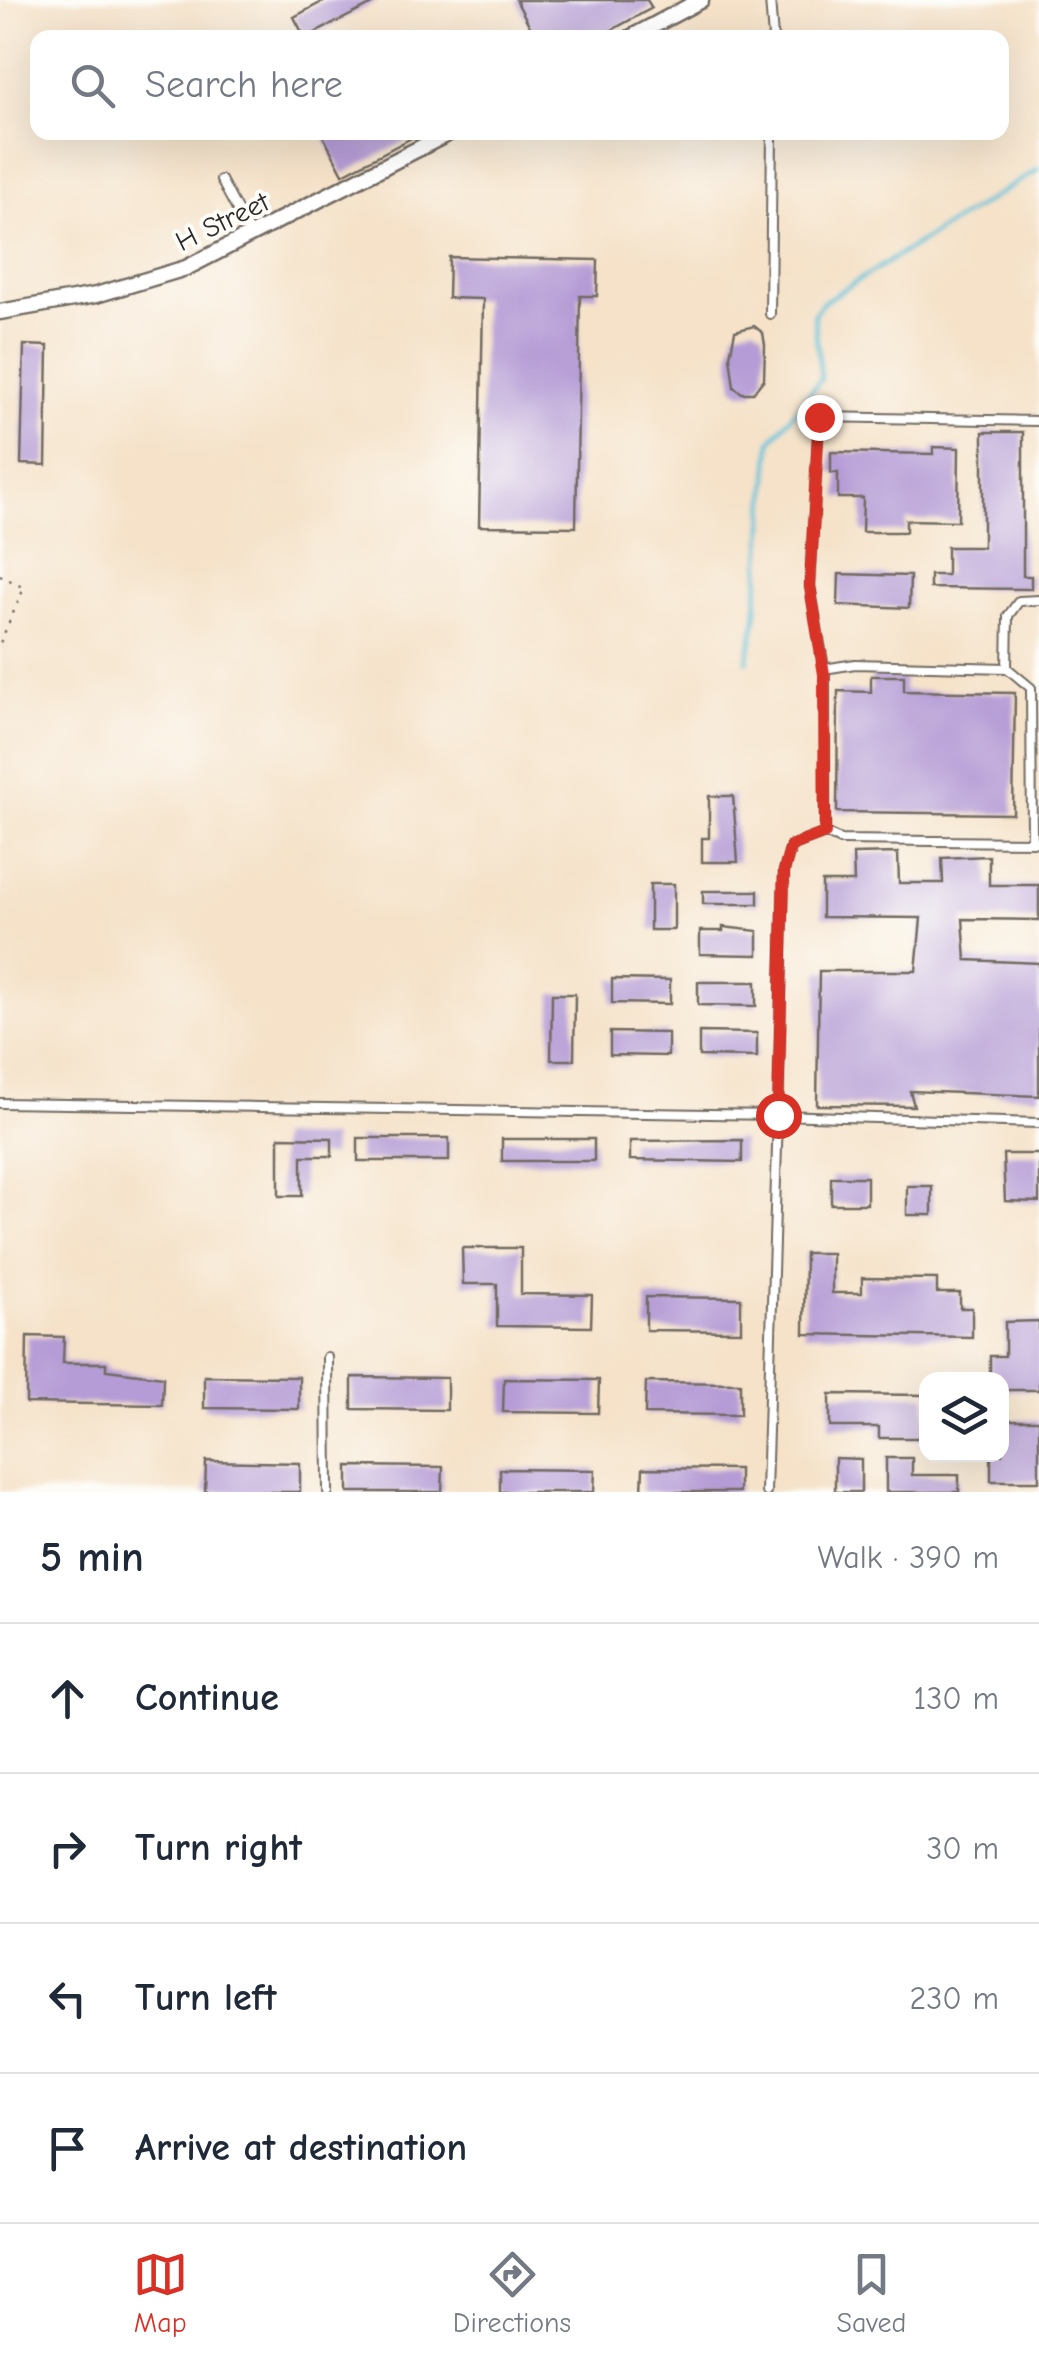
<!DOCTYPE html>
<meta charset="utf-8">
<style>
:root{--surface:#fff;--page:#f2f2f3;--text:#1f2937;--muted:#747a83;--line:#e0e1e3;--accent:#d93025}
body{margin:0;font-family:"Comic Neue",sans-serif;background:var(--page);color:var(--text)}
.controls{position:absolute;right:30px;bottom:30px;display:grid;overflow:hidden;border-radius:20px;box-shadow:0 10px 40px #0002}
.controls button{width:90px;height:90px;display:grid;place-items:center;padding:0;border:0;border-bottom:2px solid var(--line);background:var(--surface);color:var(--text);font:50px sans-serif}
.stop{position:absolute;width:30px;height:30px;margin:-22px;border:8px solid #d93025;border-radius:50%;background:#fff}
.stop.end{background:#d93025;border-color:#fff;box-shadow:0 2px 10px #0008}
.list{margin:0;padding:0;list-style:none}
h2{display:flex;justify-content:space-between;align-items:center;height:130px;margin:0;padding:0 40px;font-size:42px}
h2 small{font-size:32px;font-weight:400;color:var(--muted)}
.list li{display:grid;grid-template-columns:65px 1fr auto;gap:30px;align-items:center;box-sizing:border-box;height:150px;padding:0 40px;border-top:2px solid var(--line)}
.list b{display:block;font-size:38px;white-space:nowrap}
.list em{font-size:32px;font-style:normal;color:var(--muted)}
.icon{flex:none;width:55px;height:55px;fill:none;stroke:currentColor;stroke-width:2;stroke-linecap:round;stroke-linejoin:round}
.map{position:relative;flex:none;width:1039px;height:1492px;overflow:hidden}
.search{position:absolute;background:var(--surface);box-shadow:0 10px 40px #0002;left:30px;right:30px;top:30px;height:110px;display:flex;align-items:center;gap:25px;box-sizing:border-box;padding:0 35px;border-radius:20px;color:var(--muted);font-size:38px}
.sheet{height:730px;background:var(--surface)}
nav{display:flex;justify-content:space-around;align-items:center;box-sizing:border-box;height:140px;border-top:2px solid var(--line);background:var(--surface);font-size:28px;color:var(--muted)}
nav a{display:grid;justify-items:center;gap:5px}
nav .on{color:var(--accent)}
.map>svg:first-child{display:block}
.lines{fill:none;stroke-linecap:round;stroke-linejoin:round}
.stream{stroke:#5dc2db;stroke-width:4}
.building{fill:#b59cd6}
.lane-casing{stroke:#726b62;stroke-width:12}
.street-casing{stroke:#726b62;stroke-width:19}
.path{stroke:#726b62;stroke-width:2.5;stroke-dasharray:2.5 8;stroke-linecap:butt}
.lane{stroke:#fff;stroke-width:8}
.street{stroke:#fff;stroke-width:14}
.route{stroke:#d93025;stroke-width:12}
.labels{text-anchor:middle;stroke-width:8;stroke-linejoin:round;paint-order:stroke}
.street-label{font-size:28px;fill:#2b2b2b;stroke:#fdfcf7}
</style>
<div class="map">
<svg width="1039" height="1492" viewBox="0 0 1039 1492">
<rect width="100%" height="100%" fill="#fdfcf7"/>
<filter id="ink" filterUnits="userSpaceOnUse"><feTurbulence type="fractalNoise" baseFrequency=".01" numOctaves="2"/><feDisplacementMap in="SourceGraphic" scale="20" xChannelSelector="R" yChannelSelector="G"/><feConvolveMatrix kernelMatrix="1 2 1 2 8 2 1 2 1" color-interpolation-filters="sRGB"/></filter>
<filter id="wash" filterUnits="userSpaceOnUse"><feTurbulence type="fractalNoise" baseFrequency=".0048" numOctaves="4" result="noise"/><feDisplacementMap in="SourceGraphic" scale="40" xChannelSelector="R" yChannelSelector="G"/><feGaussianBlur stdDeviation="2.25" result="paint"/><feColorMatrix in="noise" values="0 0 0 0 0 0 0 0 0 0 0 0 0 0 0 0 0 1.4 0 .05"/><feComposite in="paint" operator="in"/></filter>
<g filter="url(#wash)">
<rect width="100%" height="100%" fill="#f5e2c9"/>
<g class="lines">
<!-- stream -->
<path class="stream" d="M747,662L756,620L771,441L821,379L814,314L823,302L1039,169"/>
</g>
<g id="blocks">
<!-- building -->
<path class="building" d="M326,0H380L305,38L294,17Z
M516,0H647L652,8L597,38H536Z
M321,132H423L343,174Z
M449,257L598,260L597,296H580L576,527L479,526L483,299L448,298Z
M754,326L763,333L765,345L764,379L753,393H742L734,387L730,356L735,331Z
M24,345L48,346L46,465L21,464Z
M983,432H1023V576H1031V589L930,588V575H947V547H983Z
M933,447L959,448L958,521L906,520V532H862L863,498H838V473H831V452L933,454Z
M839,574L910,576L909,608L838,605Z
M871,676H904V691L1015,693L1013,814L837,812L838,691L871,692Z
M709,796H733L738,862H702V838H709Z
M898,853L899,883H943L942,858L989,856V885H1039V920L963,919L966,960L1039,963V1096L910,1091L914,1106L817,1105L819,971H916L921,918L822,917V882H854L853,854Z
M650,884H674V930H650Z
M703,891H758V904H703Z
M723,927L758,931V955L700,954V931H723Z
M612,979L670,980V1004L612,1003Z
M698,982H756V1006L698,1005Z
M552,994H575L574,1060H551Z
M610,1032L668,1033V1056L610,1055Z
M699,1032L757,1033V1057L699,1056Z
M279,1137L332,1138V1156H302V1196H279Z
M358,1138H449V1161H358Z
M502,1139H594V1161H502Z
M742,1140V1162L630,1160V1141Z
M1003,1154H1039V1202L1005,1201Z
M831,1177H867V1204H831Z
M907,1186H932V1215H907Z
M462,1248H521V1294L592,1295L591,1327L497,1326V1284H463Z
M805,1253H832V1293H862V1278L937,1279V1293H960V1308H972V1337L804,1334Z
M646,1297L741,1298V1331L646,1330Z
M1039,1321V1390H1002V1380H990V1356H1005V1322Z
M27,1336L64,1337L63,1363H106V1370L163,1377L162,1405L26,1403Z
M204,1376L299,1377V1409L204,1408Z
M352,1377L447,1378V1410L352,1409Z
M504,1379L599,1380L598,1413L503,1412Z
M646,1382L740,1383V1415L645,1414Z
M830,1394L926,1395V1438H879V1427H830Z
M1002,1420H1039V1481H991V1454H1002Z
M835,1458L861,1459V1492H835Z
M886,1458H912V1475H959V1492H886Z
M206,1461L300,1463V1492H205Z
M348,1466L443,1467L442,1492H348Z
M643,1468L739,1469V1492H642Z
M500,1469L595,1470L594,1492H500Z"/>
</g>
</g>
<g filter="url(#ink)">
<use href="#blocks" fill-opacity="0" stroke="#726b62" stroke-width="2.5"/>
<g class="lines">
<!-- lane casing -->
<g class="lane-casing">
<path id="lane" d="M770,0L773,38
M221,180L251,236
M770,314L772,132
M1007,668L1008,616L1019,601L1039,600
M824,669L855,664L1007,668L1031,688L1032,842
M825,833V674L810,586L819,417L1039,421
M825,833L791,846L784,871L778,1115L1039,1123
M825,833L840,840L1039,842
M0,1103L778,1115L766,1492
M327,1357L328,1492"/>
</g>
<!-- street casing -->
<g class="street-casing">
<path id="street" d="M630,38L701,0
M0,312L96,295L186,268L451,132"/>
</g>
<!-- path -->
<path class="path" d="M0,575L24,588L0,643"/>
<!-- lane -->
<use href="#lane" class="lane"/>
<!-- street -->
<use href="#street" class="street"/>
</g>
</g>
<g class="lines" filter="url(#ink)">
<!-- route -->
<path class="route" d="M778,1115L784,871L791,846L825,833L824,674L810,586L819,417"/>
</g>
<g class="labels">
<!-- street labels -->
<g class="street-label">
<text transform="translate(222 221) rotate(-26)" y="10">H Street</text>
</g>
</g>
</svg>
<div class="controls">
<button><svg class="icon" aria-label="layers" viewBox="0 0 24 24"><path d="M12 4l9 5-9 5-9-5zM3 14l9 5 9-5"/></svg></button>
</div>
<div class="stop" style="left:778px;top:1115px"></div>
<div class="stop end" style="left:819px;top:417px"></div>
<div class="search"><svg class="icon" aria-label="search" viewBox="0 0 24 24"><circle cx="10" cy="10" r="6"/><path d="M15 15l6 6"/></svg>Search here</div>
</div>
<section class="sheet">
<h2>5 min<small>Walk · 390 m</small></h2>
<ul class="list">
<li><svg class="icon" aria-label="ahead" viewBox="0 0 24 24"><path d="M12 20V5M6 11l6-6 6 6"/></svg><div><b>Continue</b></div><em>130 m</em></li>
<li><svg class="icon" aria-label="right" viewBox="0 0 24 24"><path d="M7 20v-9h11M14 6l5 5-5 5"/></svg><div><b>Turn right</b></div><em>30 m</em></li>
<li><svg class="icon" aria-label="left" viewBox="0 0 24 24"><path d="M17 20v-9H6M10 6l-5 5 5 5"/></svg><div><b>Turn left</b></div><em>230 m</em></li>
<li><svg class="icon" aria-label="arrive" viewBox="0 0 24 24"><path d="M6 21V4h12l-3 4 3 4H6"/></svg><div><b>Arrive at destination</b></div></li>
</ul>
</section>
<nav>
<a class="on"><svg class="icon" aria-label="map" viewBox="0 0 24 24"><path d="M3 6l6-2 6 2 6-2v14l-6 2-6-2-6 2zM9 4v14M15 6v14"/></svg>Map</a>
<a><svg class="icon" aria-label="directions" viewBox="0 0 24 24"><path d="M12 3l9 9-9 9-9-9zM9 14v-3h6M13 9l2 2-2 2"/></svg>Directions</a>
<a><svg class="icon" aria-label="saved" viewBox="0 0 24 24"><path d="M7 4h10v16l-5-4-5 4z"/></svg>Saved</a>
</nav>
